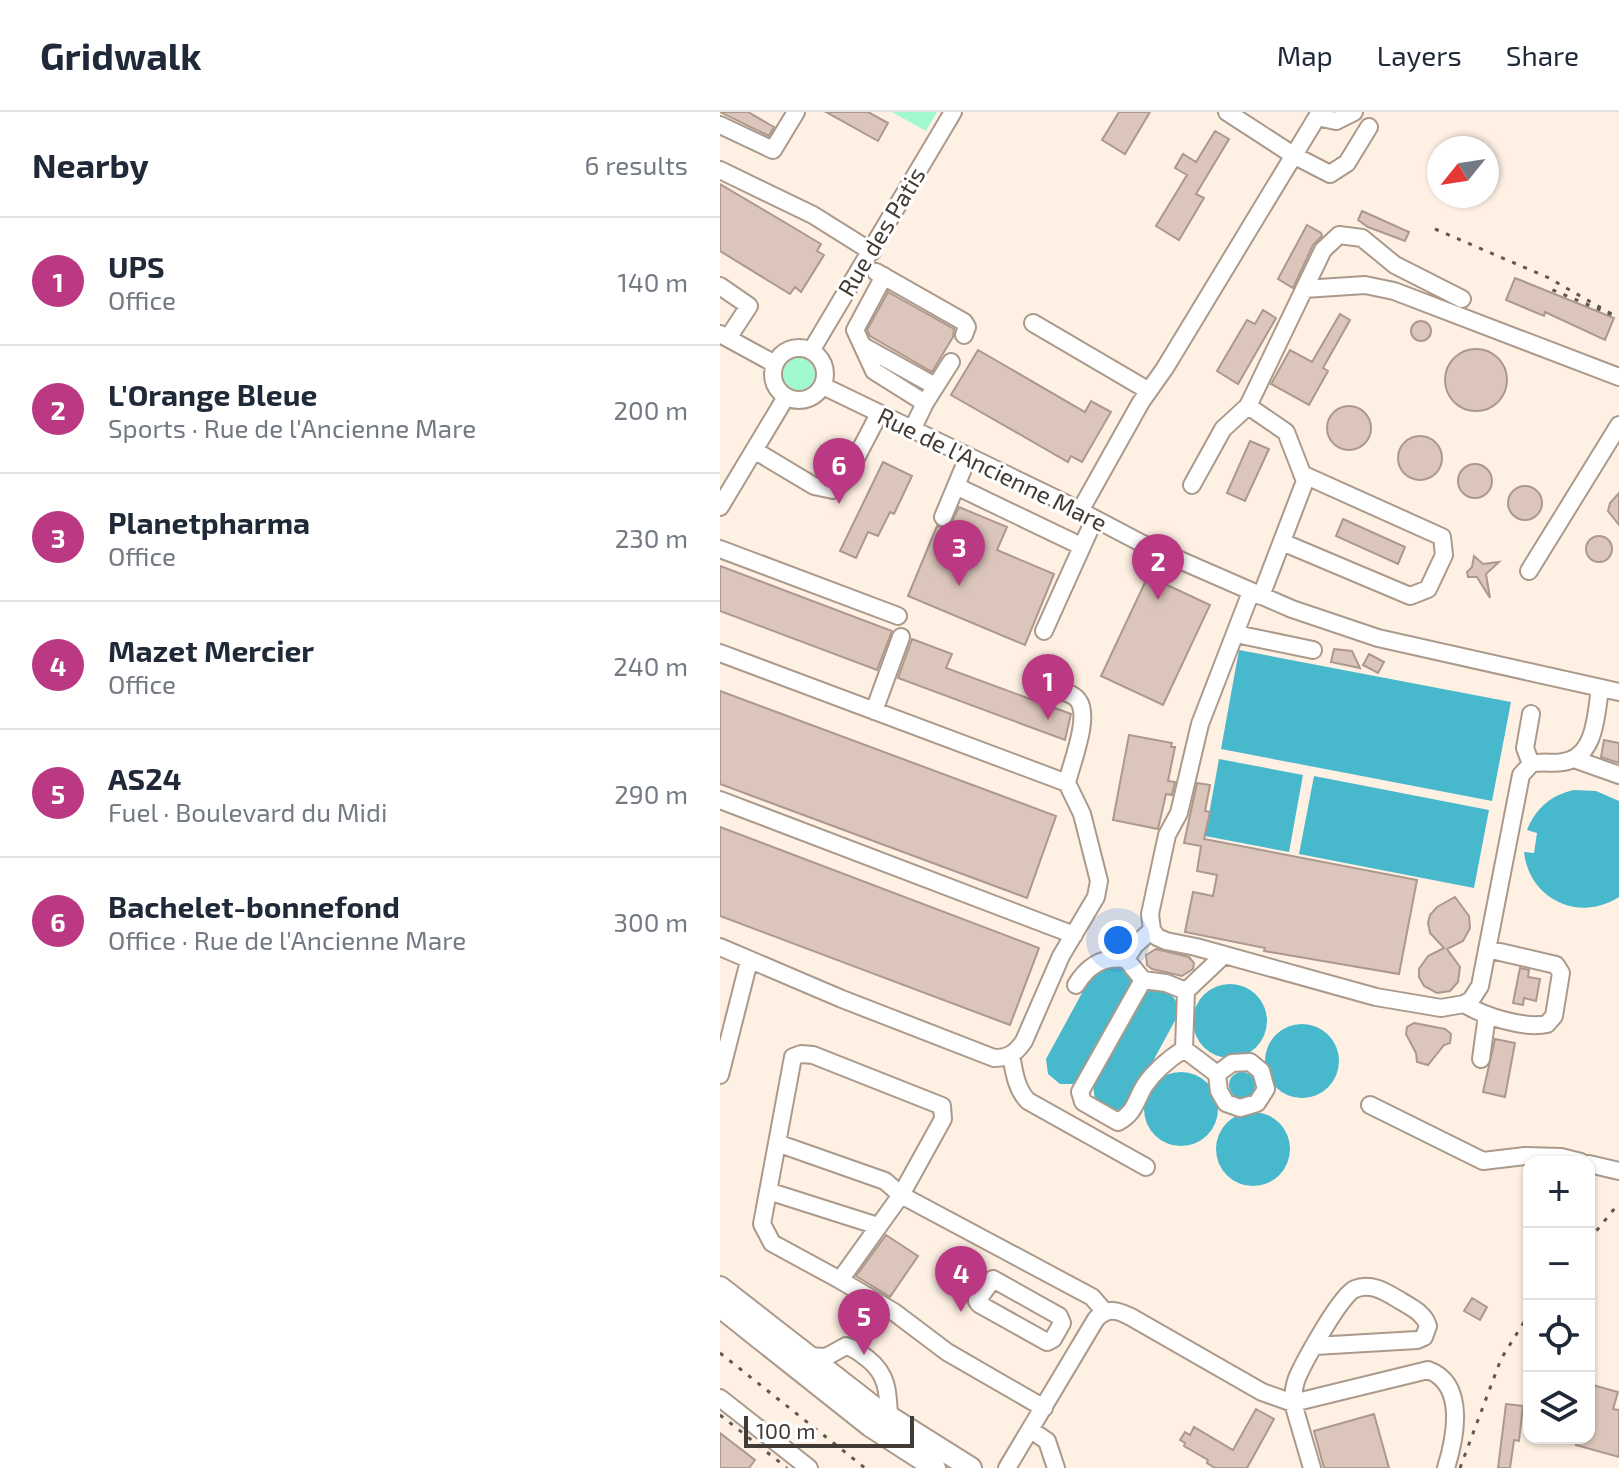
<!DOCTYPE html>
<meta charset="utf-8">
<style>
:root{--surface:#fff;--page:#f2f2f3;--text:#1f2937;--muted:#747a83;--line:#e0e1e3;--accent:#bb3983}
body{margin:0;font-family:"Exo 2",sans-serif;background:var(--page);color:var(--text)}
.controls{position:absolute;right:24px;bottom:24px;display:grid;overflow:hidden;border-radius:16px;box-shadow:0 2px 6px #0004}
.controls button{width:72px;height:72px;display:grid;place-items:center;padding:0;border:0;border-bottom:2px solid var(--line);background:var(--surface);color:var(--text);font:40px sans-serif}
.compass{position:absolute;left:707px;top:24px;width:72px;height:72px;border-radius:50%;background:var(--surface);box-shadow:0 2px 6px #0004;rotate:240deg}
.scale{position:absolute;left:24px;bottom:20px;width:170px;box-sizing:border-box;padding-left:8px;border:4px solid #423b35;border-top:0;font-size:22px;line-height:28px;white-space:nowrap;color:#423b35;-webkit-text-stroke:6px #fff;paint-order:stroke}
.you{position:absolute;left:398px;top:828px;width:28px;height:28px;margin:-20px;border:6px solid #fff;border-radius:50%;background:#1a73e8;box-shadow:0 0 0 12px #1a73e833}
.badge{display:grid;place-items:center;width:52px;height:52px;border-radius:50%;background:var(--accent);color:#fff;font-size:26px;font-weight:700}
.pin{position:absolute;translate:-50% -66px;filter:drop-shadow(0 2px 4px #0008)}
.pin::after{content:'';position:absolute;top:42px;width:28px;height:24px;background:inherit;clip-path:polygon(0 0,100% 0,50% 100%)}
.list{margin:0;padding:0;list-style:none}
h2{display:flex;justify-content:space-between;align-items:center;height:104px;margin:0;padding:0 32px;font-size:34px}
h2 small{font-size:26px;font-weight:400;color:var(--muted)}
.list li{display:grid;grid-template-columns:52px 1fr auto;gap:24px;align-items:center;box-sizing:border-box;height:128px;padding:0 32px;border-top:2px solid var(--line)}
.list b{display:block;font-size:30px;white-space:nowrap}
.list p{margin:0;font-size:26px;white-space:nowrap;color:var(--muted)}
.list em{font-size:26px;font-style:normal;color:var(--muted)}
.icon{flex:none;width:44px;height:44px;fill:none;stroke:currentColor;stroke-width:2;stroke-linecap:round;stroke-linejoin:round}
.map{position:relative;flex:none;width:899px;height:1356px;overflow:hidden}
header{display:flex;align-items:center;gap:48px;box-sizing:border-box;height:112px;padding:0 40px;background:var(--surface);border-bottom:2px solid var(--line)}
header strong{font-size:38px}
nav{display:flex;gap:44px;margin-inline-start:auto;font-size:28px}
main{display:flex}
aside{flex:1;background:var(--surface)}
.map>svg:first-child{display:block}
.green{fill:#a1f9d0}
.water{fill:#48b8cc}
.building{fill:#dcc6bb;stroke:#ad988e;stroke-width:2}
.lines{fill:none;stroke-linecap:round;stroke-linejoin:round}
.minor-casing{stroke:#ab9a8b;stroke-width:20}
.major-casing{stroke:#ab9a8b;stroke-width:24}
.minor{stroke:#fff;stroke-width:16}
.major{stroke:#fff;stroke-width:20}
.rail{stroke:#5f5750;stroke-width:3;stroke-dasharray:4 8;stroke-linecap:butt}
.labels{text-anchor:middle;stroke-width:6;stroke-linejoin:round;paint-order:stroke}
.street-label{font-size:24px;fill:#423b35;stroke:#fff}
</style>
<header>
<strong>Gridwalk</strong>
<nav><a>Map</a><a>Layers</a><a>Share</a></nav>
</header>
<main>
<aside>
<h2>Nearby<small>6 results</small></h2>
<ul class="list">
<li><span class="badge">1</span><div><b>UPS</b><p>Office</p></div><em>140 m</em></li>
<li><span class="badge">2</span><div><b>L'Orange Bleue</b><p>Sports · Rue de l'Ancienne Mare</p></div><em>200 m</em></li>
<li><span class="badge">3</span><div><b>Planetpharma</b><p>Office</p></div><em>230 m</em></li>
<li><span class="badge">4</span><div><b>Mazet Mercier</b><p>Office</p></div><em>240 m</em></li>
<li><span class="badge">5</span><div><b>AS24</b><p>Fuel · Boulevard du Midi</p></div><em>290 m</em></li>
<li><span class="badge">6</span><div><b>Bachelet-bonnefond</b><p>Office · Rue de l'Ancienne Mare</p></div><em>300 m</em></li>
</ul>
</aside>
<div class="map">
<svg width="899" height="1356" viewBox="0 0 899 1356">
<rect width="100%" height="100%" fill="#fef0e3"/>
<!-- green -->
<path class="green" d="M172,0H217L206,19Z
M63 262a16 16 0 1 1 32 0a16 16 0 1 1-32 0Z"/>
<!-- water -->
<path class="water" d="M519,538L791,590L772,689L501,637Z
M499,647L583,663L569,740L485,724Z
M594,664L769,698L754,776L579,742Z
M854,678L876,679L899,689V785C859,811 809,787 804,740L814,741L817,721L807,718C816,696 831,683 854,678Z
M392,850C406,856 412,861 412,877L360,969L355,972H340L328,962L326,947L374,859Z
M473 909a37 37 0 1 1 74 0a37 37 0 1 1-74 0Z
M439,876C452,882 459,887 458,903L412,988L407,995L394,999L375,988L373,973L421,885L426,880Z
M545 949a37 37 0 1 1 74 0a37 37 0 1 1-74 0Z
M509 973a13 13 0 1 1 26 0a13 13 0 1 1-26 0Z
M424 997a37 37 0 1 1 74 0a37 37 0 1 1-74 0Z
M496 1037a37 37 0 1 1 74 0a37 37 0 1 1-74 0Z"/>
<!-- building -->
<path class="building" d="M0,0H28L54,15L49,24Z
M106,0H148L168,11L158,29Z
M399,0H430L405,42L382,28Z
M495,19L509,27L476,82L484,86L459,128L436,114L467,63L455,56L463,42L476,50Z
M0,72L101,132L97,139L104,143L81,180L75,175L70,182L0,139Z
M642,99L689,120L685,129L648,115L638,108Z
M587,113L601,121L602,124L593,133L573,176L558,167Z
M795,166L894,206L885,228L825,200L824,204L786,188Z
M168,180L234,217L233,225L212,260L150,224L147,218Z
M543,198L556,206L518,272L497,259L527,208L535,212Z
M620,202L630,208L603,256L608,259L589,293L551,272L570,238L592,250Z
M691 219a10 10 0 1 1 20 0a10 10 0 1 1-20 0Z
M725 268a31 31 0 1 1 62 0a31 31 0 1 1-62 0Z
M258,238L365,300L371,289L391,300L362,350L351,344L348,350L231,283Z
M607 316a22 22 0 1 1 44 0a22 22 0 1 1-44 0Z
M678 346a22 22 0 1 1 44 0a22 22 0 1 1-44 0Z
M530,329L549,337L525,389L507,381Z
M163,350L192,364L174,402L170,400L158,424L148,420L136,446L120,439Z
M738 369a17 17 0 1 1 34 0a17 17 0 1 1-34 0Z
M788 391a17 17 0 1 1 34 0a17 17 0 1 1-34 0Z
M899,381V413L888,399L890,391Z
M239,395L287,415L277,438L334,462L305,533L188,484L217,414L226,416L230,413Z
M623,407L685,435L678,452L616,424Z
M866 437a13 13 0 1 1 26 0a13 13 0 1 1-26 0Z
M754,444L763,452L779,450L766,462L770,486L757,465H748L747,460L752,455Z
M0,454L172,519L157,558L0,499Z
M428,464L490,493L443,593L381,564Z
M192,527L232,542L226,556L351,602L345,628L178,566Z
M614,537L632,539L640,556L611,550Z
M649,542L664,550L658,561L643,553Z
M0,579L336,704L307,786L0,672Z
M409,623L452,631L451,635H455L448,669L455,670L452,683L446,682L438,717L393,708Z
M884,628L899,631V651L881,645Z
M477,671L490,673L485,699L490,700L484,727L697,768L679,862L544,839L545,836L465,820L473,780L493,784L497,763L477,759L481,734L464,731Z
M0,715L319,836L290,913L0,804Z
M735,785L749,804L750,816L743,829L727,837L740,855L738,870L730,879L717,881L704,874L699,865V857L708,844L724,836L710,821L708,811L710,803L717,795Z
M436,837L469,845L474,851L473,857L462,864L432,857L427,853L426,843Z
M800,856L809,858L808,865L820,867L816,889L804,886L803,893L793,891Z
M694,911L725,917L731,922L730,931L724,933L708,953L697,950L696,941L686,922L687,915Z
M775,927L795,931L785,985L763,980Z
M166,1123L198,1144L170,1185L136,1164Z
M752,1186L767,1195L760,1208L744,1199Z
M869,1272L898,1280L893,1297L899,1298V1345L856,1333L858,1326H869Z
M786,1292L803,1294L799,1329L794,1328L790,1356H778Z
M536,1297L554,1307L527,1356H495L487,1351L488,1348L464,1334L465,1331L460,1328L465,1320L470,1323L474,1315L513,1338Z
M654,1302L669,1356H604L594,1319Z
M0,1321L35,1348L29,1356H0Z"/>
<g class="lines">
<!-- minor casing -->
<g class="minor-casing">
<path id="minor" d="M507,0L573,43L610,62L627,51L649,15
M0,13L53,38L76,0
M0,58L93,103L152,140
M156,160L244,210L247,215L244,223
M164,164L135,218L154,259L205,291
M0,174L29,194L8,226
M584,177L645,173L674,179L899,265
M313,211L429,279
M0,222L55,252
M143,234L215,274
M53 262a26 26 0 1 1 52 0a26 26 0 1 1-52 0Z
M91,239L233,0
M103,274L343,390L423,432L572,497L658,526L899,580
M528,294L603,138L619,123L642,126L675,153L742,187
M192,318L205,291L231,250
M34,338L94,374L113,378L124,369L159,302
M472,373L503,317L528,294L566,320L585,369L541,484
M236,374L361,434
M0,395L66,285
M360,399L421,290L445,256L597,5L616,9L634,0
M223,405L248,345
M562,430L690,484L708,477L724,443L722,425L582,362
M0,437L178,504
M809,459L899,313
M531,480L480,612L459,701L447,723L430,802L432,818L437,825L446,829L476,835L656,885L721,896L744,892L751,888L760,874L801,663L811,652C822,649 832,652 843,650C876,645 876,602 880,576
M324,519L374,408
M516,522L593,538
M0,541L347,671
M154,599L181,525
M811,602L805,636L811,652
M854,647L899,663
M0,688L354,823
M0,835L122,887L274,946C289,946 296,941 304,929L341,844L376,785L379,769L362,702L347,671C351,652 371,605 358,588C351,579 332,577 322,573
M406,847L415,833L432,818
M356,873C368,853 383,844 406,847L423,868
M744,892C764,904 804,917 827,912L834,904L841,861L836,853L767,837
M464,937C449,947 435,958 425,973C415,989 416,1000 398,1010L363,990L360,980L423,868L446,871L466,879
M291,943C294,959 296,977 308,989L426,1055
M761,947L767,903
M497,962L512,951L530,950L541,959L546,977L537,991L520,996L506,991L499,979L497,962L464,937L466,879L504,843
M0,963L29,849
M650,993L763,1049L805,1044L841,1045L861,1050
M57,1031L165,1069L181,1083L372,1185L385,1200
M869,1052L899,1059
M48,1079L158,1114
M273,1167L339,1204L342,1211L333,1227L327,1230L259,1192L257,1189Z
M120,1168L52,1131L42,1112L73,945L81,942L93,943L222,994L223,1007L181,1083L120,1168L174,1200L227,1240L324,1296
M87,1244L106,1245L126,1234C135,1236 141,1242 148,1247C168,1263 168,1281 169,1305
M0,1286L89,1356
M311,1318L327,1329L336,1356
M287,1356L376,1207C388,1195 397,1198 411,1205L542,1280L573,1291L708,1258C747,1272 735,1327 726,1356
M592,1356L573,1291C573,1282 574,1274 577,1266C584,1250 621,1182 635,1177C652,1170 667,1181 681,1189C692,1196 704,1201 708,1214L704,1225L697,1228L595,1234"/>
</g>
<!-- major casing -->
<g class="major-casing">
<path id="major" d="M0,1175L154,1295L251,1356
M0,1195L150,1314L215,1356"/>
</g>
<!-- minor -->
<use href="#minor" class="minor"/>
<!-- major -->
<use href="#major" class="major"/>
<!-- rail -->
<path class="rail" d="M715,117L829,166L895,204L828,176
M869,1128L899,1091
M0,1241L145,1356
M0,1303L67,1356
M740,1356L781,1247L809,1202"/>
</g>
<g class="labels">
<!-- street labels -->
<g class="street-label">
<text transform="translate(162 120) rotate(-59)" y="8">Rue des Patis</text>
<text transform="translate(272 358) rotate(26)" y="8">Rue de l'Ancienne Mare</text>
</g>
</g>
</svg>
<div class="controls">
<button>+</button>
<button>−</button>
<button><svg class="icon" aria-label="locate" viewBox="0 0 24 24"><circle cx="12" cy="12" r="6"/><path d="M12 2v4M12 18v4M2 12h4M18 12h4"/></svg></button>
<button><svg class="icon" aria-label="layers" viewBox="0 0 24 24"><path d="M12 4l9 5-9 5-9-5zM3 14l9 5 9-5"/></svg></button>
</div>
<svg class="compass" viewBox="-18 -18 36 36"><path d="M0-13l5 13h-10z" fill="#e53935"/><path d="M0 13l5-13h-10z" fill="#747a83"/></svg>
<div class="scale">100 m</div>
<div class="you"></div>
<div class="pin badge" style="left:328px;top:608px">1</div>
<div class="pin badge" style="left:438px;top:488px">2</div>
<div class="pin badge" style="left:239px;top:474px">3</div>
<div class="pin badge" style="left:241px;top:1200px">4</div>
<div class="pin badge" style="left:144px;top:1243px">5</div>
<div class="pin badge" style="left:119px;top:392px">6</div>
</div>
</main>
